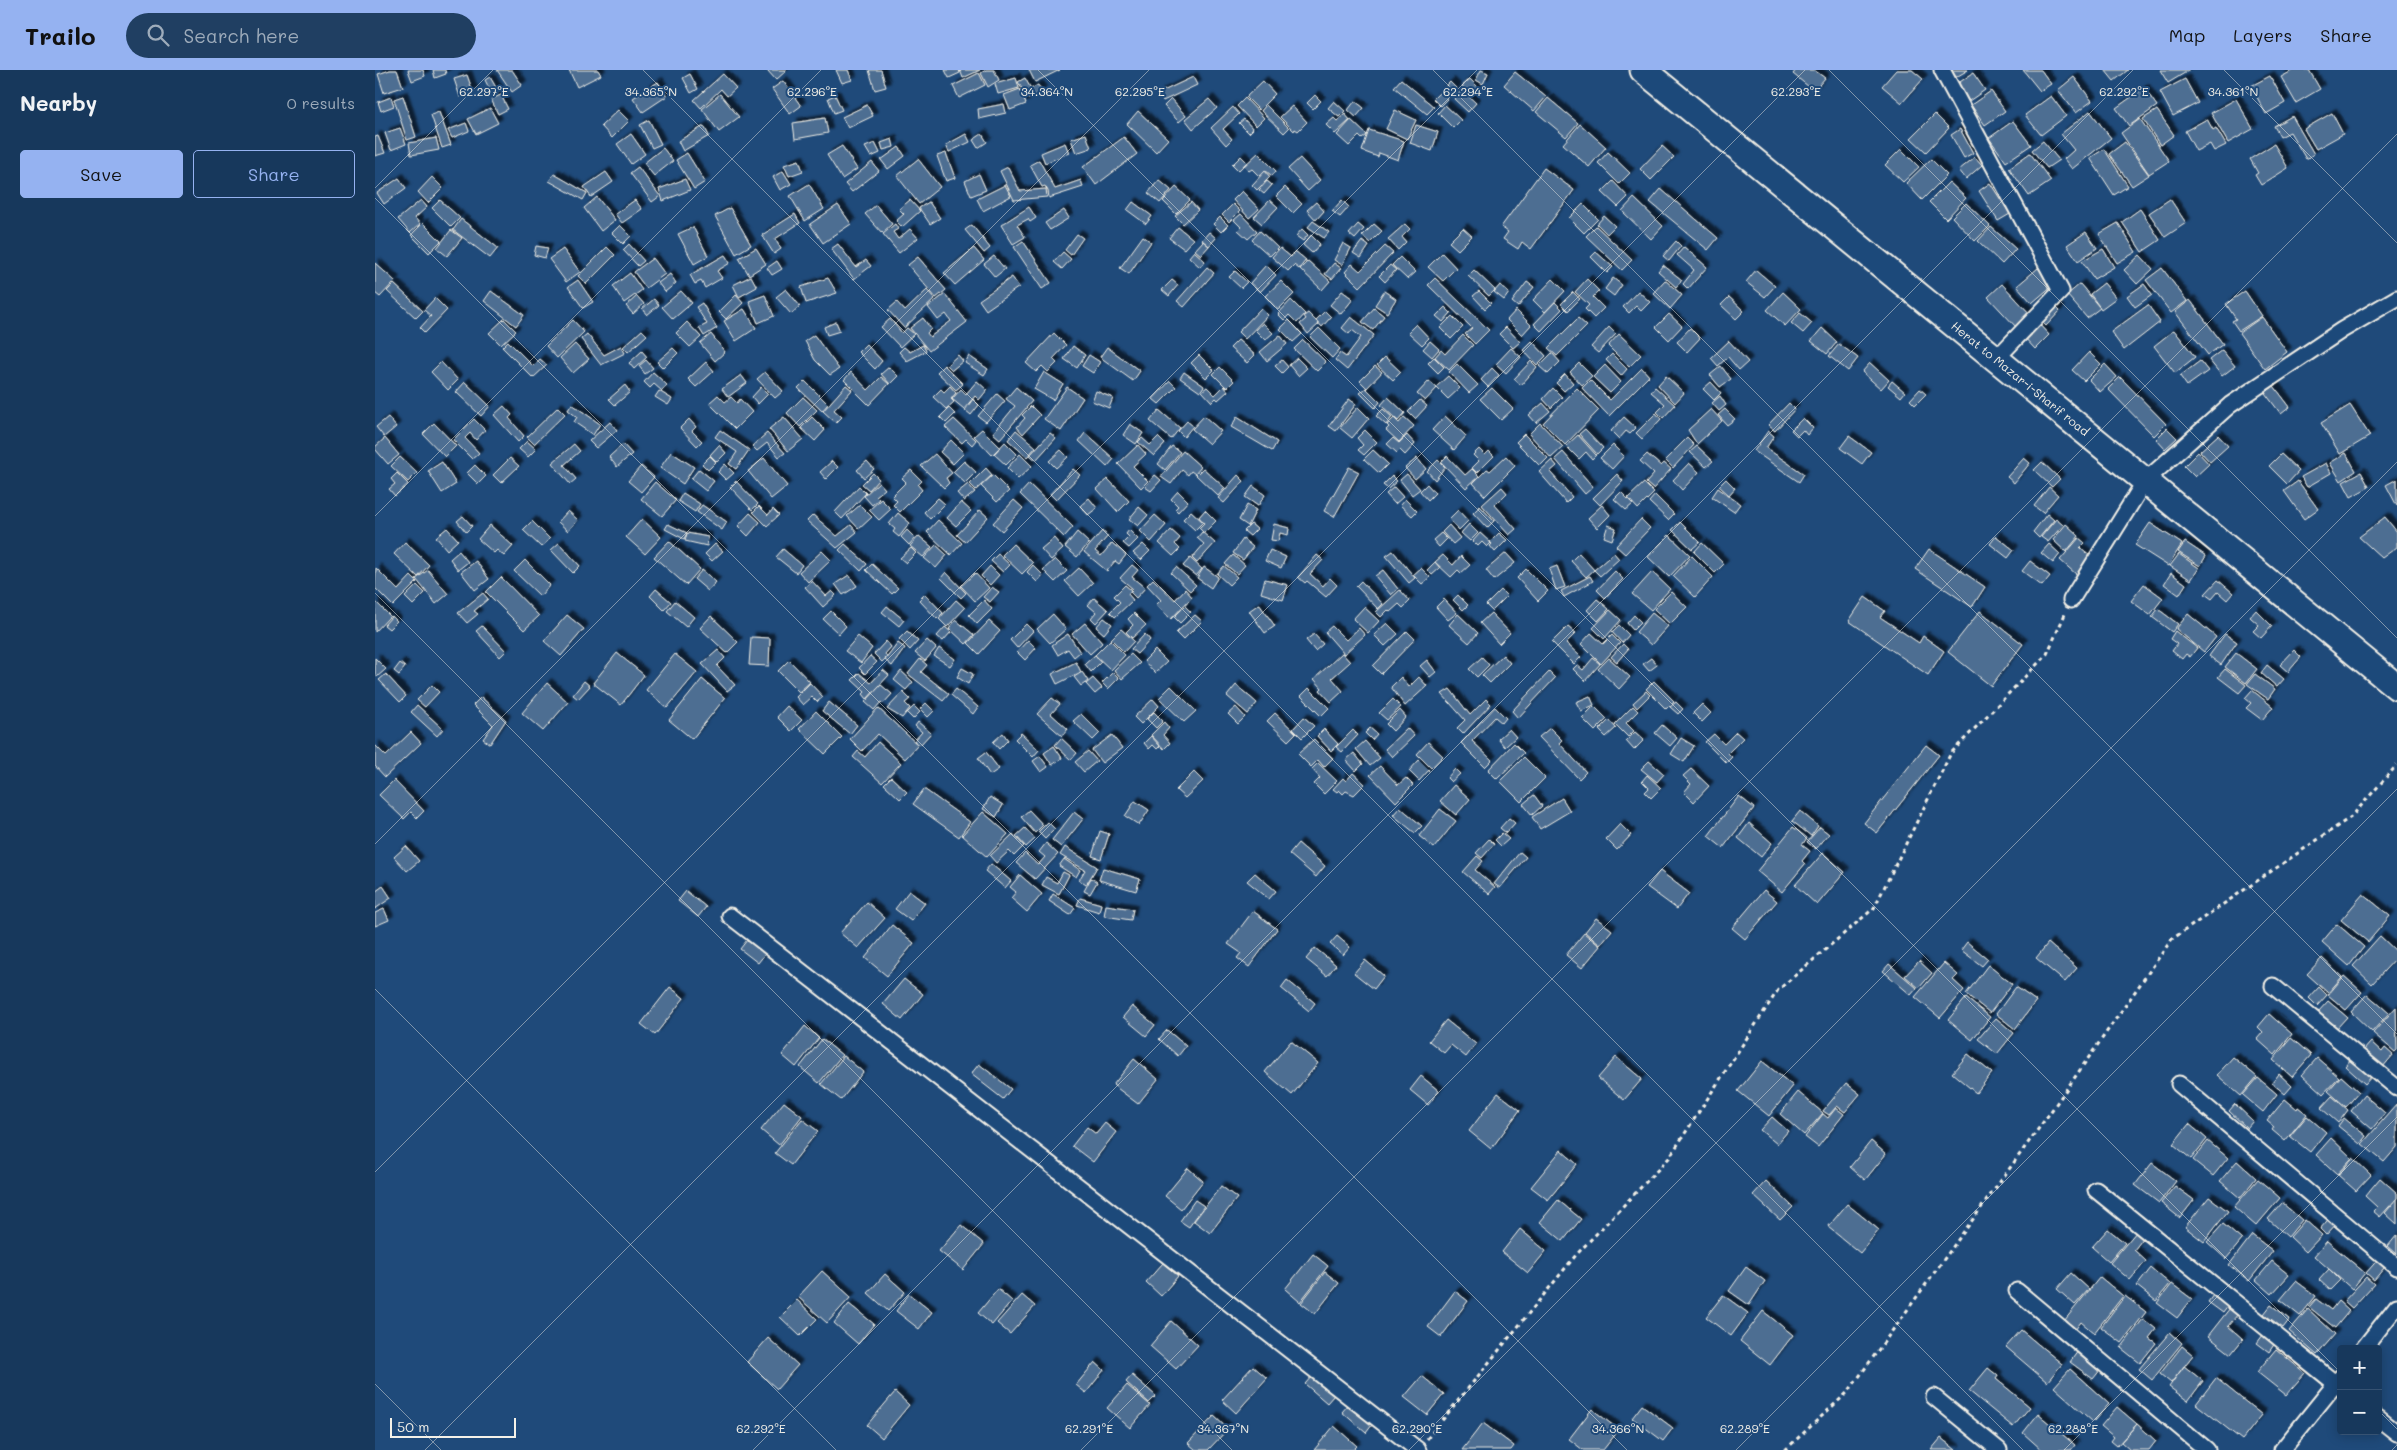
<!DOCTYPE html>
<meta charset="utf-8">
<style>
:root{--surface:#17385c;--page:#203f62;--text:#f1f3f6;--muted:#9eacbb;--line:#365272;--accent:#95b2f1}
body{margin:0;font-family:Mali,sans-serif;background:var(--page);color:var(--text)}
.controls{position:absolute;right:15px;bottom:15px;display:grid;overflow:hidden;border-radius:5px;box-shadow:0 2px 12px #0003}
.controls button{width:45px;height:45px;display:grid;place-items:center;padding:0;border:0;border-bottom:1px solid var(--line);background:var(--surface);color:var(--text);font:25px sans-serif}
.scale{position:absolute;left:15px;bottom:12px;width:126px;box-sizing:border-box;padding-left:5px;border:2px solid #f4f1e8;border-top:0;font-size:14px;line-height:18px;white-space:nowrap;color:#f4f1e8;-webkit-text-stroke:4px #1f4a7a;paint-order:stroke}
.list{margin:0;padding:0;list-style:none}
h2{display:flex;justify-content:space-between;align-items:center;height:65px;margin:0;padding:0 20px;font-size:21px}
h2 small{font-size:16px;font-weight:400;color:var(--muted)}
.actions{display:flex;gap:10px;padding:15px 20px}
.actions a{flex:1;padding:11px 0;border:1px solid var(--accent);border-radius:5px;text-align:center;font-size:18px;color:var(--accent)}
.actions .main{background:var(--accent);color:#111}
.icon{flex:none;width:28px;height:28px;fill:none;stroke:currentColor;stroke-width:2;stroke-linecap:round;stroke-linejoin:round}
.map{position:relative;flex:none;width:2022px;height:1380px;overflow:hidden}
header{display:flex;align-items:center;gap:30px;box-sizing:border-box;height:70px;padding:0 25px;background:var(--accent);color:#111}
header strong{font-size:24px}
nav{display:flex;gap:28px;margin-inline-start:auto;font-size:18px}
.search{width:350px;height:45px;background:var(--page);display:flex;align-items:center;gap:12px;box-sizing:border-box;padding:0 18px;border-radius:28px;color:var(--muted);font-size:19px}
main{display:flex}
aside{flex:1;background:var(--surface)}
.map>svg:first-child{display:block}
.building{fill:#4d6e92;stroke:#f4f1e8;filter:url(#shadow)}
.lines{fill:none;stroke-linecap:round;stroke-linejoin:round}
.minor-casing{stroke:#f4f1e8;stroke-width:19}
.trunk-casing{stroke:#f4f1e8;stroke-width:29}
.path{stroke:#f4f1e8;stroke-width:3;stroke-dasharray:4 4;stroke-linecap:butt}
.minor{stroke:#1f4a7a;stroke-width:15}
.trunk{stroke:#1f4a7a;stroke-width:25}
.ticks{fill:none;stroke:#f4f1e8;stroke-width:1;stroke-opacity:0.45}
.labels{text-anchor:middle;stroke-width:4;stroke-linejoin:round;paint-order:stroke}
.street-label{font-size:12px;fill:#f4f1e8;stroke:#1f4a7a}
.ticks-label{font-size:12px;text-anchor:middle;fill:#f4f1e8;stroke:#1f4a7a;stroke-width:4;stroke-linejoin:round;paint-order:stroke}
</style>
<header>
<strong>Trailo</strong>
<div class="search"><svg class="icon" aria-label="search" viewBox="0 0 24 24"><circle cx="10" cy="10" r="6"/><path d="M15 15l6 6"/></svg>Search here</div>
<nav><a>Map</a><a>Layers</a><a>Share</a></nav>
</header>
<main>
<aside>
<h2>Nearby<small>0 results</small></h2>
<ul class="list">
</ul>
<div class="actions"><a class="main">Save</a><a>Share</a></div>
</aside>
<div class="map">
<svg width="2022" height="1380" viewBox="0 0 2022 1380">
<defs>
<filter id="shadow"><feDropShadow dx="4.5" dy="-4.5" stdDeviation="1" flood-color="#0009"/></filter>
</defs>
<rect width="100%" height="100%" fill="#1f4a7a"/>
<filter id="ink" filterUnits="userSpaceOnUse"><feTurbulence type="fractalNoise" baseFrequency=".02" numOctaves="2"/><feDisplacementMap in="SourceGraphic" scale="10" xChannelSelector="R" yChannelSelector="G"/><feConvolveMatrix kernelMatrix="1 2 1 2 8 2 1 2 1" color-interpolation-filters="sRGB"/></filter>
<g filter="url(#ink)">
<!-- building -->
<path class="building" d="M15,0H22L28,17L9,23L3,4Z
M33,0H48L50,6L37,11Z
M58,0H70L71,4L60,8Z
M122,0H137L147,15L137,22Z
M194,0H223L226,5L202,17Z
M392,0H412L401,10Z
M461,0H473L477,10L467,13Z
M494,0H506L511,17L500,20Z
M570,0H584L585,3L574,8Z
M585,0H605L588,8Z
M611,0H619L624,10L613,17L606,3Z
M654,0H685L660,12Z
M1106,0L1113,3L1108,14L1101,10Z
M1421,0H1439L1450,8L1439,21L1418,4Z
M1521,0H1537L1548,9L1527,33L1507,16Z
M1573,0H1593L1578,9Z
M1648,0H1666L1676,14L1665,21Z
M1730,0H1753L1739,11Z
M1785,0H1813V1L1793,13Z
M1919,0H1934L1945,19L1921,33L1906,7Z
M1140,2L1171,27L1159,41L1129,15Z
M604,3L610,15L584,28L578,16Z
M1598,3L1610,20L1594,31L1582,14Z
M315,4L323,19L316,23L308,8Z
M348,4L361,18L352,26L346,19L326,38L319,30Z
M92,5L98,22L85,27L79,9Z
M1895,6L1910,33L1891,44L1876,16Z
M115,7L123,21L117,24L110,10Z
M818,7L822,15L788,31L784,23Z
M1699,7L1717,31L1701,43L1683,20Z
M641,8L644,18L623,24L620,14Z
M650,8L656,19L663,15L667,21L653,29L643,12Z
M1026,9L1059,37L1052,44L1019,17Z
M1095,9L1104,18L1097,25L1087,16Z
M1810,9L1823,33L1798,46L1785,22Z
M408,11L426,36L415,44L397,19Z
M888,11L900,24L884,40L871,27Z
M283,12L292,26L268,42L258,28Z
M1075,12L1082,19L1065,36L1058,29Z
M1769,18L1782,36L1754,56L1741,38Z
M645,19L651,34L635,40L629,25Z
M1087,20L1101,33L1093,42L1079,29Z
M1616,21L1630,41L1610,55L1596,35Z
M345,24L364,47L344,62L327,39Z
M126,25L133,39L123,44L116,29Z
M460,25L467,40L459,43L453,28Z
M940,25L946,31L938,39L932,33Z
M28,26L41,67L32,70L19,29Z
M1676,26L1691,46L1666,65L1650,45Z
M16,27L19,36L6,41L3,32Z
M870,28L889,48L881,56L862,36Z
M1173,28L1203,53L1191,67L1161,42Z
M796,29L811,46L804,52L789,36Z
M834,29L842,38L818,59L810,49Z
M1861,29L1878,59L1853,73L1836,43Z
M959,31L970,41L964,47L953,38Z
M980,31L989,38L981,47L973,40Z
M629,34L631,43L604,49L603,39Z
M492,35L498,46L473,58L467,47Z
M891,35L914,58L909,63L886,41Z
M1070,35L1086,50L1078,58L1063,43Z
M917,36L932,52L923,61L920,59L919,61L905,47Z
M858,37L864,44L848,59L857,69L851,75L836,58Z
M115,38L123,53L101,64L93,49Z
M243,40L254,51L237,68L226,56Z
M1020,40L1041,50L1032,69L1011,59Z
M1782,40L1799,65L1785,75L1768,49Z
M763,41L793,69L781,82L752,54Z
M1715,41L1736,68L1697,99L1689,89L1699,80L1686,64Z
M64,42L76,75L67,78L56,45Z
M1957,43L1968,64L1941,79L1929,59Z
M970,44L975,50L960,64L951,55L959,48L962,51Z
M1560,44L1574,58L1551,82L1536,68Z
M1917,46L1939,84L1931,89L1915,62L1905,67L1899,56Z
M450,48L453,63L420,69L418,53Z
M869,49L878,59L874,63L864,53Z
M1765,49L1794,91L1774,104L1746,63Z
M1832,49L1838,60L1841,58L1851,75L1839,81L1835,74L1821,81L1810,61Z
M274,50L286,74L277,78L265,55Z
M976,50L992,65L987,69L984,66L974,76L962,65Z
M1638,51L1656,75L1631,92L1614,68Z
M91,53L94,61L77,68L73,60Z
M1205,54L1231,77L1214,97L1188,74Z
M1041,55L1063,62L1057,81L1035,73Z
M329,56L334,66L308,81L303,71Z
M25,58L31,74L16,80L10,63Z
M1585,59L1598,83L1589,88L1576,65Z
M994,60L1029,71L1023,90L1004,83L1003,87L987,81Z
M256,64L270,84L256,94L242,74Z
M591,64L595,72L574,82L571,75Z
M607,64L612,72L603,78L598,70Z
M711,64L716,78L701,83L696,69Z
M3,66L10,83L0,86V67Z
M749,67L762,84L721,115L708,97Z
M61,68L64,80L36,85L34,73Z
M517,69L519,77L508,80L506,73Z
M1668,71L1684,90L1672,98L1657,80Z
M1750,72L1774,105L1757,116L1734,84Z
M500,73L505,83L496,87L490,77Z
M690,73L694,83L670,93L666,83Z
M1899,74L1913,98L1886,115L1880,105L1883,103L1875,89Z
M467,76L482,99L467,109L452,85Z
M1287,76L1299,87L1276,110L1265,99Z
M524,77L530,86L513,99L506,90Z
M288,78L298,91L279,106L269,93Z
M1526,79L1544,97L1528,112L1510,95Z
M1729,79L1753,116L1739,125L1715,88Z
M1233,82L1255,103L1244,114L1223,93Z
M312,83L330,112L319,119L301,90Z
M571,83L580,108L571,111L562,86Z
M883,83L901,101L897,106L890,100L884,106L877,99L874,101L869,96Z
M1655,83L1676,111L1654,126L1634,98Z
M866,86L872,92L863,101L857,95Z
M1600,87L1607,95L1591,109L1584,100Z
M925,88L945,110L933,121L913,99Z
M543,89L565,117L544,134L522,106Z
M1556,89L1572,105L1547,130L1531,113Z
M424,90L428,101L414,106L409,95Z
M664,90L680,119L706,110L708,117L674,128L673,121L670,116L667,117L655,95Z
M497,92L504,101L477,122L470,114Z
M263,97L285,126L277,132L255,103Z
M633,97L645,121L671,119L672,127L639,130L625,101Z
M1169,98L1199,120L1156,179L1147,172L1143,179L1128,169L1133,162L1126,157Z
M408,101L416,114L405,120L398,107Z
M890,101L895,107L882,120L877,115Z
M231,102L238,112L216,127L209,117Z
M179,104L212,123L208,130L174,111Z
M604,104L611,120L596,126L590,111Z
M57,107L68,118L53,133L43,122Z
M24,108L31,118L9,134L2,123Z
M310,109L315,120L288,131L284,119Z
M784,110L796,120L785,133L773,123Z
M892,111L897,115L889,124L884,120Z
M1238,111L1253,127L1243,137L1227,122Z
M1574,112L1591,128L1571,149L1554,132Z
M1615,113L1635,144L1623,151L1604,121Z
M434,114L449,139L430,151L415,126Z
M630,115L636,126L608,141L602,129Z
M801,117L815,130L801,144L788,131Z
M910,117L927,134L918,143L901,126Z
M1286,119L1343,168L1333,180L1275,132Z
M867,121L884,139L874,148L858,130Z
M222,127L240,150L226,161L209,138Z
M1259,128L1288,156L1276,169L1247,141Z
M1795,129L1811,153L1790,167L1774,143Z
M46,130L52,137L40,148L45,154L35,163L23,149Z
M65,130L85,148L76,157L57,138Z
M260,130L267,139L247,153L240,144Z
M535,130L545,141L527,157L521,151L529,144L524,139Z
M895,130L903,137L887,154L879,147Z
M967,130L974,137L965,147L957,141Z
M554,132L565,148L555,154L544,138Z
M758,132L777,146L771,154L752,140Z
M816,132L823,140L808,154L800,146Z
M941,132L949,141L941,150L932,140Z
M1591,133L1615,156L1600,171L1577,147Z
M858,134L865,141L854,152L847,145Z
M1208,134L1223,149L1209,163L1194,148Z
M463,135L476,154L448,173L435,154Z
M501,135L517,154L507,163L490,144Z
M654,137L661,148L655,152L653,149L642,155L650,167L638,174L626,155Z
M355,138L376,175L361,184L340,146Z
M1765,139L1785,170L1767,182L1747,152Z
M689,140L694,148L675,160L670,153Z
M420,144L425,153L400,169L406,179L399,184L387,165Z
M866,144L882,161L873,169L863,160L866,157L859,150Z
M1229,146L1240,156L1232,164L1222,154Z
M845,147L853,155L846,162L838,154Z
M86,149L123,178L115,188L78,160Z
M938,151L954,162L949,168L933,157Z
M48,153L66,171L54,183L36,165Z
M1743,153L1761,182L1742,193L1724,164Z
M520,154L523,159L518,162L523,169L535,159L543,168L524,183L508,164Z
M983,154L989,159L980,169L974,164Z
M999,154L1007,161L995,173L987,166Z
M1030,154L1035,159L1027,167L1031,172L1023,180L1013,169Z
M245,155L256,166L248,174L237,163Z
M597,155L615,178L609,183L590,160Z
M1221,156L1257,190L1247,200L1211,166Z
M318,157L333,186L319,194L303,164Z
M803,157L818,169L809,179L794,168Z
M1616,157L1641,179L1627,194L1603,171Z
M1088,158L1097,166L1083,180L1074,172Z
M927,159L933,165L928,171L921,166Z
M76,160L87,168L72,186L62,178Z
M885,161L903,178L895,186L877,170Z
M834,162L841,168L834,176L827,170Z
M1711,162L1722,178L1703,191L1692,175Z
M702,164L708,168L696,185L690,180Z
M936,165L945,174L937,183L928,175Z
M768,166L776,172L754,204L745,198Z
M648,171L676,213L667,219L639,177Z
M828,171L834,176L826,185L820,180Z
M987,171L994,176L986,188L978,183Z
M1301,171L1306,176L1294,191L1288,186Z
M968,173L976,178L967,195L959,190Z
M254,174L269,191L263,196L248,180Z
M463,174L481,197L491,190L496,196L479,209L456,179Z
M161,176L173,178L170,188L159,185Z
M1010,176L1018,183L985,217L970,202L977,194L985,201Z
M232,177L240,185L211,214L203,206Z
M1309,177L1332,197L1313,219L1308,214L1319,200L1302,185Z
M381,178L391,194L374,205L364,188Z
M599,178L609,190L580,215L569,203Z
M905,178L916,187L920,181L931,190L924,199L919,195L913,201L897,187Z
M188,179L205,202L191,212L174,189Z
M1728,179L1739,197L1719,209L1707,191Z
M819,181L830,191L825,197L814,187Z
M688,182L696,189L687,199L679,192Z
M1221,182L1238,197L1232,203L1216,187Z
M1067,183L1081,198L1068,211L1053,197Z
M350,185L355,193L342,201L347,208L330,218L326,211L320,214L315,205Z
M1765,185L1778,199L1762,214L1749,200Z
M619,186L630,199L620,207L609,194Z
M543,187L571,220L561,228L533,195Z
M1025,187L1040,202L1032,209L1017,195Z
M278,188L290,204L271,218L259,202Z
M402,191L407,199L397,205L392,198Z
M933,191L955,211L947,220L925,199Z
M0,193L20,211L5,227L0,223Z
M959,193L966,198L957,209L950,204Z
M891,195L901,205L885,222L875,213Z
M1015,195L1021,200L1010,212L1004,206Z
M1288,195L1307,210L1301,217L1283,201Z
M832,197L839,203L809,237L802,231Z
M1663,198L1678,215L1657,233L1642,216Z
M1787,198L1812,231L1796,243L1771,210Z
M1099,200L1120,220L1114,226L1093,206Z
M1381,200L1400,216L1390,227L1371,212Z
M860,201L872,212L866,218L854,207Z
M255,203L267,220L249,233L238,216Z
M295,204L301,213L290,222L283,213Z
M376,206L382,217L364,227L358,215Z
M637,207L644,217L611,240L604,230Z
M453,208L462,223L431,233L426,217Z
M1060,208L1114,260L1100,274L1090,264L1097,258L1053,215Z
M1238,208L1247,215L1239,226L1230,219Z
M1178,209L1190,221L1170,242L1158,230Z
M1212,209L1224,221L1218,227L1229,238L1219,248L1210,239L1214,235L1200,222Z
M203,210L218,232L208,238L193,217Z
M797,210L803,215L794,226L787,220Z
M1290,210L1307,225L1295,239L1278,223Z
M906,211L919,224L903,240L890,226Z
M1152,212L1159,217L1143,237L1137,232Z
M1729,213L1741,228L1726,239L1715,224Z
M19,214L48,241L41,248L12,221Z
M1627,214L1656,245L1642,258L1613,227Z
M1705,214L1725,238L1712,248L1692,225Z
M1769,214L1777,225L1760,237L1752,226Z
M1125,215L1134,223L1129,230L1119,222Z
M411,219L425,236L416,244L401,227Z
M552,220L560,229L529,258L513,240L522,232L530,241Z
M116,221L149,245L141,256L109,231Z
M306,221L317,233L298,249L287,237Z
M967,221L978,229L966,244L955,235Z
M1009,221L1021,229L1012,243L1000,235Z
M1104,221L1116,233L1110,239L1098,226Z
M1263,221L1275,232L1266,241L1261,236L1254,243L1248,237Z
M1870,221L1887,246L1864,261L1857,251L1861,249L1851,234Z
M1198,222L1205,229L1193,241L1186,234Z
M1408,222L1426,239L1410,256L1392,240Z
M570,224L592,252L554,281L535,258L548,248L556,259L552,263L555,267L576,251L571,244L563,250L553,237Z
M361,225L368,233L351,249L344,242Z
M390,225L399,246L383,253L374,231Z
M262,226L269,234L258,244L251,236Z
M1354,227L1369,241L1361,249L1346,235Z
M60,228L72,240L50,263L45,258L56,246L49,240Z
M279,229L284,235L272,245L267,239Z
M916,230L930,244L922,253L914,245L909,250L903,244Z
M1815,230L1848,274L1833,285L1800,242Z
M1180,232L1187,239L1166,261L1159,254Z
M327,233L342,258L329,266L324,258L332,254L321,237Z
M1679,235L1685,241L1671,256L1664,249Z
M1773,235L1785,252L1749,280L1736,262Z
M1070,237L1076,243L1068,252L1061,246Z
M886,238L893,245L870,269L863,262Z
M999,238L1009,246L998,260L987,252Z
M369,239L381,258L361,271L349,251Z
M1141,240L1156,255L1147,265L1132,250Z
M950,241L956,247L947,257L941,250Z
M933,243L944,254L933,264L925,254L931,249L929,246Z
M1425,243L1437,253L1428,263L1416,253Z
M1294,244L1307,256L1294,270L1281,257Z
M1077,246L1088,257L1076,269L1065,258Z
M976,247L999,265L972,300L960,290L965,283L971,287L986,267L977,260L974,264L967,258Z
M1887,247L1912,282L1890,299L1864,263Z
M1203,248L1212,256L1182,286L1173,278Z
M129,249L141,261L126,275L114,263Z
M515,249L527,263L532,258L539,264L525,277L506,257Z
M198,250L209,262L182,288L171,276Z
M914,250L927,264L918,272L905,259Z
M312,252L326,267L315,277L301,263Z
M461,252L465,261L452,265L449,257Z
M1662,252L1674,265L1660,279L1648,266Z
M888,253L898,263L890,270L880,260Z
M1041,254L1054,268L1047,275L1033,262Z
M1131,257L1145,272L1138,278L1124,264Z
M1234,257L1241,264L1223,283L1216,277Z
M944,258L965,279L957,288L935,267Z
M1315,258L1325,268L1312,282L1302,272Z
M1447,258L1462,272L1452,284L1436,271Z
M267,260L272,265L253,282L248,277Z
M1799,260L1820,287L1800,303L1779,276Z
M679,263L691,275L678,289L682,293L673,302L667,296L661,302L651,293Z
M212,264L229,285L246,276L250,283L226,295L206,269Z
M336,264L350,282L340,291L325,273Z
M1244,264L1266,285L1254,297L1233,276Z
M439,265L464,299L455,305L440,290L430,271Z
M905,265L912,274L892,291L885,282Z
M1088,265L1098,275L1074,300L1060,287L1066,280L1070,284Z
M863,270L880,285L872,293L855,278Z
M928,270L951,292L942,301L919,279Z
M133,271L158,296L165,289L172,295L158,308L127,277Z
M1055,271L1064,279L1057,287L1048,279Z
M1157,271L1171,286L1162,295L1148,280Z
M1354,271L1373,292L1364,300L1353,287L1343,296L1336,288Z
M200,274L214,289L198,303L185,288Z
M491,274L507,291L500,299L483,282Z
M1464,274L1483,288L1473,301L1454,286Z
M548,275L551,281L532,291L524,282L529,277L535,282Z
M698,276L710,285L702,298L689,289Z
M732,277L765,301L758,311L725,287Z
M298,278L303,283L288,298L282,292Z
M1136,278L1146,287L1131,303L1121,294Z
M1847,280L1860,296L1847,306L1834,290Z
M267,281L272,287L259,299L254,293Z
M1714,282L1726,294L1709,311L1697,300Z
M1177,283L1185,292L1173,304L1164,296Z
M1237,284L1252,299L1246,306L1231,290Z
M583,285L588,291L577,300L572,295Z
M714,285L725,292L718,303L707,296Z
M824,285L839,300L831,308L816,293Z
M594,286L613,299L609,305L590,293Z
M1010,287L1026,302L1018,310L1002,295Z
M1059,287L1069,297L1063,303L1053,293Z
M922,288L932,298L923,306L914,295Z
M271,290L278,298L270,304L264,296Z
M907,290L913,297L907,303L900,296Z
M1156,291L1162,297L1146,315L1139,309Z
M1825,291L1833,301L1812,316L1805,306Z
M66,292L83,310L73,320L56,302Z
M331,292L339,301L321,317L313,309Z
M1204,293L1217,306L1207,315L1195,302Z
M1495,293L1514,310L1506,319L1487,302Z
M1082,294L1103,315L1094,323L1074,302Z
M1730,294L1742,307L1725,322L1714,310Z
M569,295L588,314L581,320L562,302Z
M1230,295L1246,312L1235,323L1218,307Z
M1000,296L1007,302L992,318L985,311Z
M1346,296L1356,309L1345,317L1335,305Z
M514,297L523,306L515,314L506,304Z
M845,297L859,311L852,318L838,304Z
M1117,298L1124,305L1113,317L1106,310Z
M1267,298L1274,306L1234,346L1207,318L1215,310L1235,330Z
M278,302L292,315L287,321L279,314L275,318L269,312Z
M390,302L408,321L400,328L382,309Z
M476,302L493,320L506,307L514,314L494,335L469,310Z
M669,302L688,314L678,330L659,319Z
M809,302L829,316L825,322L805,308Z
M1190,304L1198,313L1189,321L1181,313Z
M366,305L372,313L353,327L347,319Z
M1073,306L1085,318L1073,329L1061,317Z
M1291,306L1309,323L1300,333L1283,315Z
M1745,307L1791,354L1779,366L1733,319Z
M430,311L453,334L447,341L423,318Z
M602,311L612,320L604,330L600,326L589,339L577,329L586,319L591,324Z
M795,311L801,317L784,334L778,329Z
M1054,311L1062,318L1050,331L1042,324Z
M1517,311L1530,322L1526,327L1513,316Z
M90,312L115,336L106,346L81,322Z
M1336,312L1346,323L1339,330L1328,319Z
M250,315L255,322L240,335L234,329Z
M471,315L477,320L459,340L467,347L461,353L448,341Z
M575,316L581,323L576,329L579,332L571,339L558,327L566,319L569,322Z
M849,316L853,321L843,330L841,328L837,332L827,321L832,317L840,325Z
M1899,316L1915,337L1906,344L1890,323Z
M386,317L393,324L383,334L377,327Z
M641,317L657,331L625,369L618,363L640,336L631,329Z
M692,317L708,328L686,361L669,349Z
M1280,317L1300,335L1288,348L1282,342L1290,334L1276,322Z
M991,318L1005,332L1000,338L985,323Z
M1117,318L1138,339L1126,350L1105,329Z
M1178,318L1187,327L1176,338L1168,329Z
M1202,318L1224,340L1190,375L1168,353Z
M1545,319L1551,324L1540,335L1535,330Z
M284,321L297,329L293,335L280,327Z
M721,321L738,328L734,338L717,331Z
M622,324L630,331L611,352L603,346Z
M343,325L350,332L356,327L362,333L365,329L377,342L360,359L334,333Z
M1345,326L1351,335L1344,341L1337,333Z
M428,327L442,340L425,357L412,343Z
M1013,327L1030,343L1023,351L1006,335Z
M598,329L604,335L596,345L590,340Z
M974,329L981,334L961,361L954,356Z
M1045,330L1052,336L1040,349L1033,342Z
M1168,333L1175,341L1161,353L1154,345Z
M1414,333L1420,339L1400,361L1393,355Z
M197,334L225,354L218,365L199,352L202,347L193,340Z
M1975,335L1995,366L1965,384L1946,353Z
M129,336L137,345L134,348L149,366L143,372L119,345Z
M656,336L665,345L648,364L642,357L650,348L647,345Z
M183,337L190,344L159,374L152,367Z
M983,337L994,348L977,368L965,358Z
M574,338L580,344L571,353L565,347Z
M1008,339L1017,347L1011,355L1001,346Z
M1336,339L1347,351L1322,374L1313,360Z
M1350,339L1360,349L1352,355L1343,345Z
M784,340L805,358L796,369L775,351Z
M1281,343L1286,349L1267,369L1261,363Z
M829,346L846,361L834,374L817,359Z
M1070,346L1091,366L1079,380L1057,360Z
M13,347L21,357L9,367L1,357Z
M409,347L428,369L413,381L394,359Z
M437,347L450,360L440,371L426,358Z
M862,347L902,372L897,381L856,357Z
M1029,347L1039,356L1024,372L1011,360L1014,357L1012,355L1019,348L1024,353Z
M1249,347L1261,358L1255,364L1251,361L1244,369L1236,361Z
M1428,348L1438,358L1432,365L1428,360L1422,366L1416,360Z
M99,349L110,360L101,370L95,363L90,368L104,383L97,389L78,370Z
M314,349L321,357L317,361L327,371L322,376L305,358Z
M579,349L601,370L597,375L591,369L587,373L570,357Z
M812,351L818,356L809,367L803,361Z
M235,352L242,360L221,378L214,371Z
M59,353L81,376L70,387L48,364Z
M1165,353L1188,377L1176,388L1154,364Z
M755,354L768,363L761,374L748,365Z
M1792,358L1802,368L1790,379L1781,369Z
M607,359L625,377L617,385L599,366Z
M1210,359L1228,378L1222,384L1204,364Z
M345,360L374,380L361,399L354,394L362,382L340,367Z
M641,360L661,377L652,387L633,370Z
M990,360L1002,372L989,385L983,380L988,375L982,368Z
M1393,361L1399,366L1391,378L1429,404L1424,412L1379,381Z
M392,363L410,383L404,387L392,373L382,381L377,376Z
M675,363L681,368L661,390L655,385Z
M710,363L739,389L732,397L704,371Z
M1149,364L1173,388L1165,396L1141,372Z
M1032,365L1040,374L1030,385L1025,380L1022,383L1012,374L1018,368L1024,373Z
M1203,365L1221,385L1217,389L1211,382L1204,389L1191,376Z
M1843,365L1853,376L1835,392L1825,381Z
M1474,366L1496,382L1487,394L1465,378Z
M783,367L790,374L779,386L763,372L767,368L775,375Z
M10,368L24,385L13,394L0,379V377Z
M1312,368L1319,375L1298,398L1290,390Z
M576,370L589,383L578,394L565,382Z
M152,371L161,379L153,387L144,379Z
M630,372L642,384L631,395L619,384Z
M199,374L205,381L189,395L201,409L195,414L177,393Z
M248,374L257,384L242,397L234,387Z
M344,375L351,383L342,392L335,385Z
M763,375L771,384L758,396L773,411L766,418L743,394Z
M1238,375L1249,386L1237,399L1225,388Z
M797,376L805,382L790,400L783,394Z
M1322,376L1338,391L1331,397L1315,382Z
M1104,379L1110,385L1114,381L1119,386L1102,403L1097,398L1104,391L1098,385Z
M686,380L693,387L681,398L674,391Z
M998,380L1013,394L1004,403L989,389Z
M808,381L826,397L820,404L816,401L813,405L807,400L796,414L786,407Z
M296,382L319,397L308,414L285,398Z
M1188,382L1218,417L1210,424L1180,389Z
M1823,382L1834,394L1820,407L1809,396Z
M1971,383L1981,401L1966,411L1955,393Z
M560,384L577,403L571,408L574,413L569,418L546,396Z
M645,384L657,396L643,409L632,398Z
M1272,384L1286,396L1289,393L1296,399L1278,419L1271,413L1279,404L1265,391Z
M1906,384L1924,401L1912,414L1894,396Z
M335,386L341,392L333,400L327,394Z
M1072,386L1090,405L1097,399L1104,406L1091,418L1066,392Z
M1131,386L1140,396L1110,426L1098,413L1112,399L1115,401Z
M25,387L42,403L33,412L16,396Z
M135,388L144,396L126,413L118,405Z
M389,388L412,416L396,429L373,401Z
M1042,388L1051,399L1040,409L1030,398Z
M1649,388L1655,393L1639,413L1632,407Z
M1063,390L1070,397L1060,410L1052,401Z
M1177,390L1182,396L1175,402L1197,427L1191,433L1164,402Z
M457,391L463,397L451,409L445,402Z
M492,391L499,399L489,408L482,400Z
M589,391L601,402L590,413L578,402Z
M67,392L81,414L67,423L53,401Z
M1667,392L1685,409L1677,417L1659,400Z
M1314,393L1324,402L1307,420L1298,410Z
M1951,393L1956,403L1932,417L1926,407Z
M350,394L359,403L351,410L343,402Z
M100,395L111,406L103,414L92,403Z
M266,396L279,407L266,422L253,411Z
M974,397L984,402L959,447L949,441Z
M611,398L617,405L601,420L595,414Z
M828,398L850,418L843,426L821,405Z
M324,399L339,411L331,421L316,409Z
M698,399L705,405L681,430L675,424Z
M536,400L547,411L543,415L547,420L525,442L518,435L522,431L517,426L531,412L527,408Z
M1986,402L1994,417L1976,427L1968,412Z
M22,403L33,414L20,426L14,419L20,414L16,409Z
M498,403L504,409L494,420L487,414Z
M1032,404L1045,419L1037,425L1025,410Z
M1242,404L1248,411L1225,435L1218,428Z
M618,405L634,421L622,432L606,416Z
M780,405L786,410L776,421L770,417Z
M863,405L869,411L849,433L843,428Z
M1017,406L1022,411L1013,419L1008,415Z
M733,409L754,431L743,442L722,419Z
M1351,409L1360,418L1354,425L1344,416Z
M2022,409V436L2011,415Z
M361,411L383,434L377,440L355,417Z
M1923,411L1943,439L1929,449L1909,421Z
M280,412L301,430L287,446L266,429Z
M504,412L510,419L501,426L504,429L497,435L489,426Z
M1269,413L1279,423L1263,439L1253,428Z
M593,414L600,422L589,431L582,423Z
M654,414L698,457L689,467L645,424Z
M1052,414L1060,423L1053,430L1045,421Z
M484,416L491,423L467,449L460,442Z
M878,416L890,425L883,436L870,427Z
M1019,417L1028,427L1020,434L1011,424Z
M1127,417L1132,423L1120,435L1141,459L1134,465L1107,435Z
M1674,417L1683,425L1668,443L1659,436Z
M1343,418L1365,434L1359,442L1337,427Z
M803,421L813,431L803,442L800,439L803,436L796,429Z
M1246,422L1258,434L1251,440L1239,429Z
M308,423L325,434L320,442L303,431Z
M1280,425L1299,444L1293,450L1274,432Z
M563,428L570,434L555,449L549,442Z
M714,428L722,438L713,445L705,436Z
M506,429L516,439L504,450L494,440Z
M1030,429L1042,441L1037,446L1025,435Z
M639,430L648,438L627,461L618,453Z
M586,432L596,441L581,456L572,448Z
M327,435L352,452L347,460L322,442Z
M485,435L497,447L484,459L472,446Z
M872,435L881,440L873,456L864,450Z
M1227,435L1235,445L1222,458L1213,448Z
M384,436L393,445L398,439L404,445L392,456L378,442Z
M1105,436L1119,451L1112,458L1098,443Z
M764,437L773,445L763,456L754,449Z
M605,440L613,447L590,472L582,465Z
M830,440L841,451L829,463L824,458L829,453L824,447Z
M1083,440L1093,451L1084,460L1074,449Z
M193,441L203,450L193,461L183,452Z
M816,441L828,452L820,460L808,449Z
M375,443L385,452L373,466L363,456Z
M523,443L535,453L524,467L518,462L520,459L514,454Z
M1672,444L1679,450L1664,468L1658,462Z
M438,445L462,466L476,455L482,462L462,478L432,451Z
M780,445L791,455L776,472L765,461Z
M88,446L97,456L91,462L82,451Z
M2010,447L2022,462V477L2007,488L1984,467Z
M267,449L286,467L270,484L251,467Z
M1266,449L1275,458L1250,484L1241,476Z
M1681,449L1688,455L1673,472L1666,467Z
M563,450L587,473L576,485L552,462Z
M157,451L175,469L166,477L148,460Z
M1305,452L1325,472L1317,479L1297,460Z
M1775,453L1807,474L1793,496L1760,475Z
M293,454L312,463L309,469L290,459Z
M876,454L882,459L875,466L869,461Z
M899,454L914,458L913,465L905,463L903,471L896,470Z
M1094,454L1103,463L1095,471L1086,463Z
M1691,454L1704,466L1691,482L1678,470Z
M115,455L138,476L129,486L122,480L119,483L103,469Z
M1074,455L1085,468L1078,474L1067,462Z
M1233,455L1241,458L1237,470L1229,467Z
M72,458L83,470L72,480L61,467Z
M532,460L540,468L534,475L526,467Z
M754,460L763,469L754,478L748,473L754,467L751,464Z
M796,460L805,468L800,474L805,479L798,486L784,473Z
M727,461L733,466L720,481L726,486L737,473L751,485L744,494L740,491L732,501L709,482Z
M702,462L714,473L702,487L690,477Z
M827,462L840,473L822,493L817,488L829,474L822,468Z
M312,463L333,467L332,476L310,471Z
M1066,463L1072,469L1064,477L1058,470Z
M1105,463L1116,473L1112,477L1107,472L1103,476L1098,471Z
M1124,463L1132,470L1120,482L1115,476L1117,474L1115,472Z
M1294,465L1315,485L1294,507L1273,487Z
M544,466L557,477L548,487L535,476Z
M1621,466L1639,480L1633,488L1615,474Z
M679,468L688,479L676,490L666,479Z
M1704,468L1710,473L1705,478L1717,488L1702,505L1685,490Z
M868,469L878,477L868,490L858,483Z
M294,471L325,499L311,515L279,487Z
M30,472L54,495L43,507L19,484Z
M1810,472L1831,486L1825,496L1803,482Z
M184,473L205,496L198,503L176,480Z
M1327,473L1349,494L1340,503L1319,482Z
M340,474L348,481L337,491L330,484Z
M470,474L492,494L486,501L464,480Z
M638,474L658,493L647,504L627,485Z
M768,474L775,481L766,490L758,483Z
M1674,474L1685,484L1678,493L1666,483Z
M561,475L572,485L561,498L549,488Z
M536,478L541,483L531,493L525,488Z
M408,479L427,495L421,503L401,487Z
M1554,479L1610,517L1597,537L1540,499Z
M895,480L911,487L906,498L890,491Z
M84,481L93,492L83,500L75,489Z
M447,481L456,490L433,512L424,502Z
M1018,481L1040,508L1034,513L1011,486Z
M1131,483L1140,493L1119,510L1111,500Z
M1204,483L1219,500L1211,507L1196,491Z
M1239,483L1244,489L1225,506L1219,500Z
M623,484L635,495L628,502L616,491Z
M1804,484L1824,498L1816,510L1795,496Z
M858,485L870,495L862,504L850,494Z
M942,485L948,490L935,504L948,516L955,508L962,515L951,527L932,511L930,513L923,507Z
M1068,485L1078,495L1086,486L1095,495L1086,503L1083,500L1076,507L1060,492Z
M1317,486L1338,507L1320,527L1298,506Z
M815,488L827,499L821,506L808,496Z
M680,489L692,501L680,512L668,500Z
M150,490L175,515L165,526L139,501Z
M101,491L114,509L100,520L86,502Z
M1655,491L1675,506L1667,516L1647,501Z
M1060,492L1065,498L1057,505L1052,500Z
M497,494L523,518L517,524L491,500Z
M658,495L668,505L662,512L652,502Z
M757,495L763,500L757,507L770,518L761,528L755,522L758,519L745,508Z
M615,496L624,505L615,515L606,506Z
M849,496L862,507L854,515L842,504Z
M1182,496L1190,517L1181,520L1174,499Z
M801,497L821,515L815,521L796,503Z
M829,497L843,507L836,518L822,508Z
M1,498L23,520L36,506L42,512L18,536L0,518Z
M704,498L718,513L704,526L690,511Z
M1046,498L1055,507L1047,514L1038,505Z
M1151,499L1173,521L1163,531L1142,508Z
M53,500L73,524L61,534L41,509Z
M327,500L341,512L333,521L319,509Z
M1008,500L1023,519L1016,525L1000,506Z
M1240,501L1248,509L1230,528L1222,520Z
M571,502L591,523L586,528L566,508Z
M1277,502L1295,519L1276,540L1257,524Z
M600,503L614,518L600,531L586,516Z
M1796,503L1811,514L1804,525L1789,514Z
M474,505L482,516L468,525L460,514Z
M1215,506L1218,511L1189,527L1186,521Z
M126,507L164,546L149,560L111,522Z
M778,509L800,530L810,519L817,527L796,549L781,535L786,530L772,515Z
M890,509L913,515L908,530L886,523Z
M1843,510L1858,523L1852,530L1843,522L1837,529L1830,524Z
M437,511L451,526L457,521L461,525L448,537L430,517Z
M986,511L1008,534L1003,539L981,516Z
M1769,514L1788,528L1775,545L1756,531Z
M42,515L50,523L38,535L30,527Z
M750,515L756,520L753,524L758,530L740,547L735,542L745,532L739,526Z
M617,517L624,522L615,532L608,527Z
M281,519L296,532L289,540L275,526Z
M1025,520L1035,531L1028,538L1024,534L1015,542L1013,540L1006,547L1001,542Z
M1126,520L1132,526L1117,541L1111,535Z
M1296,522L1312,537L1295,554L1279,539Z
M108,523L113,529L99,541L103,544L92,553L83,543Z
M550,524L568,543L562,549L544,530Z
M1083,525L1093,535L1088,540L1078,530Z
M1490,527L1510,541L1505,547L1544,573L1548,566L1569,581L1553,605L1474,551Z
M719,528L733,540L721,553L716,548L721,542L713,535Z
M1069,529L1082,543L1073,550L1061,537Z
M1222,529L1234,539L1223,551L1212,540Z
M581,530L590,538L572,557L564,549Z
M609,530L617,539L602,554L594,545Z
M0,531L15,546L0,562Z
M300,531L319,547L311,557L292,541Z
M884,534L900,556L890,563L874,541Z
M512,536L529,550L524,556L507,542Z
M810,536L816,542L805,553L799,547Z
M989,537L1004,551L993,563L978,549Z
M1783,539L1803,554L1797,562L1777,547Z
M1235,540L1246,550L1229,569L1218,558Z
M1881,540L1897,556L1886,568L1878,561L1884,555L1875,547Z
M456,541L471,556L464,564L448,549Z
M1605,541L1648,574L1616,616L1573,582Z
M759,543L771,555L757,568L751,562L758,555L753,549Z
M1116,543L1135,563L1124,574L1105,553Z
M1277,543L1293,556L1276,575L1261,562Z
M678,544L691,559L675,573L662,559Z
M1083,544L1103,563L1094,573L1074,555Z
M1813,544L1841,567L1829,582L1801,559Z
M192,545L209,559L186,586L169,571Z
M820,545L827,551L808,570L801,563Z
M1259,545L1266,552L1258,560L1252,553Z
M17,546L22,551L14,559L9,555Z
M336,546L363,572L352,583L325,558Z
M729,548L737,554L729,564L721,557Z
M581,550L599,565L591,574L574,558Z
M614,551L625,561L604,584L593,573Z
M710,553L727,573L715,584L697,564Z
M1012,553L1023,564L1010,576L999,565Z
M651,554L658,561L642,578L635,570Z
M1244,555L1254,565L1247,573L1237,562Z
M107,556L131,581L125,587L101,561Z
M957,556L971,570L984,558L990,565L969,584L950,562Z
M1193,556L1201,563L1191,573L1206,587L1199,594L1177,572Z
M570,557L576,562L568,571L562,566Z
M746,559L759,571L749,582L736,569Z
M532,561L543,571L535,580L524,569Z
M1032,561L1040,569L1006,604L998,596Z
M1800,561L1822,578L1815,587L1811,584L1807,589L1797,581L1802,574L1795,569Z
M1216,563L1228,574L1237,565L1245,573L1226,594L1206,574Z
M693,564L705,582L699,587L693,579L683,585L677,575Z
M770,564L775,570L762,584L756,579Z
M939,564L948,574L940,581L931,570Z
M1850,564L1862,572L1846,595L1834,586Z
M483,566L497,578L486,593L470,581Z
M376,567L395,568L394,596L374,595Z
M552,570L561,578L550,591L540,583Z
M653,570L661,578L650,590L642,582Z
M735,570L750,585L736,600L720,585Z
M511,571L516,577L510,584L512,587L507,592L499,584Z
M523,573L530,578L517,596L510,590Z
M1248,574L1253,579L1242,592L1236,587Z
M564,578L580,589L575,596L559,586Z
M343,580L350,588L342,596L360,615L352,621L327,594Z
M780,580L792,592L780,603L769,591Z
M1919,580L1926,587L1913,602L1905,595Z
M242,583L269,605L246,635L218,613Z
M967,583L975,592L957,608L968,621L956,632L945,620L947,618L939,609Z
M1861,583L1882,599L1871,613L1850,597Z
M300,584L322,602L292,638L271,620Z
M756,584L765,593L747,609L739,600Z
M720,585L726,592L716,602L710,594Z
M1128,585L1135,593L1115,613L1107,605Z
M495,586L502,592L490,604L484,598Z
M1107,587L1114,595L1102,607L1094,599Z
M0,588L11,599L2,607L0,605Z
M1218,588L1225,594L1210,611L1198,599L1202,595L1208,600Z
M1234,588L1255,607L1244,619L1223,599Z
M1276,588L1282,595L1274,601L1268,594Z
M545,589L552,595L546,602L574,624L568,631L533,604Z
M414,590L435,612L424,622L403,601Z
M1052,590L1061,602L1055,607L1045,596Z
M701,592L706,602L682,614L677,604Z
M25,593L30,597L24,605L19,601Z
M1892,595L1909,609L1902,617L1886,603Z
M587,598L598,604L593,614L582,607Z
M1850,599L1871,615L1864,623L1843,607Z
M508,600L514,605L492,629L488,624L490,622L477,610L484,603L496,613Z
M526,601L538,612L531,620L519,610Z
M707,602L713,611L706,616L699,607Z
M738,602L744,608L733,619L727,613Z
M1174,602L1180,608L1143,648L1137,641Z
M11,604L31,626L25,632L4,610Z
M1880,604L1900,619L1893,629L1872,614Z
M1026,607L1034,617L1044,607L1052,616L1030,636L1016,617Z
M718,608L727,618L720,624L711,614Z
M327,609L350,628L317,669L294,650Z
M209,611L215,616L203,629L198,625Z
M1279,611L1299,631L1291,639L1271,619Z
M172,613L193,632L168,661L147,643Z
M435,613L448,627L442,632L437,627L428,635L421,627Z
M57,615L64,622L50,637L42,630Z
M506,615L517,624L508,634L506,632L499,640L490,632Z
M861,615L882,633L873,644L852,626Z
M796,616L821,641L809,652L784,628Z
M934,618L954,638L946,646L926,626Z
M581,619L603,637L598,644L576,625Z
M1075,619L1095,645L1111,629L1116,634L1088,664L1082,658L1090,650L1067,624Z
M1877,620L1898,637L1887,650L1871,638L1876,633L1870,628Z
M1271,621L1275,625L1262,638L1258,633Z
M528,622L535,629L530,633L535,638L527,648L512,639Z
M1215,626L1219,635L1206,641L1201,632Z
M106,627L131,650L115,674L108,669L118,655L98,635Z
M677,628L685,634L676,644L693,659L687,666L662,644Z
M778,629L784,636L766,654L759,647Z
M1018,629L1026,637L1012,650L1004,643Z
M454,632L482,655L475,664L447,641Z
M1301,632L1308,639L1303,644L1295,637Z
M551,633L559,641L553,647L545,639Z
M1327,634L1336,643L1327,652L1318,643Z
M42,635L68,659L62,666L36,642Z
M412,636L427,650L416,661L402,647Z
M539,636L545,642L538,649L532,643Z
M1219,636L1232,649L1220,661L1207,648Z
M1258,636L1263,641L1251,653L1259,661L1253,667L1240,654Z
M861,637L870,647L863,654L853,644Z
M1120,637L1131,648L1127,653L1120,647L1097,671L1117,690L1110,697L1086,673Z
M503,638L543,675L530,689L503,664L487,681L475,669Z
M1025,640L1031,647L1018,661L1011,654Z
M441,641L467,667L450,684L424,659Z
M779,642L788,651L781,658L772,649Z
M900,643L921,663L913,671L892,651Z
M706,644L725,663L718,670L698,651Z
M929,647L939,656L927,668L918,659Z
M1234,650L1241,658L1231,667L1224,660Z
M543,652L556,663L545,675L539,671L547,662L540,656Z
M789,652L794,658L788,665L795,673L789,679L776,665Z
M1287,655L1302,668L1295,676L1280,663Z
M995,658L1002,664L997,670L990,663Z
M1032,658L1039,666L1017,687L1010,679Z
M1175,658L1187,670L1184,673L1211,702L1204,709L1164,667Z
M949,659L963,674L956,681L942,666Z
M1134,659L1141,667L1130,677L1123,669Z
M978,660L983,665L967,682L961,677Z
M36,662L46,673L10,707L0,696V675L11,686Z
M1260,662L1269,670L1259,680L1251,671Z
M1361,662L1368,668L1353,683L1357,687L1351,693L1330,672L1339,664L1349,674Z
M628,663L633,670L624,679L618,672Z
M646,663L664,680L658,687L640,669Z
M737,665L747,678L727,693L717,680Z
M776,666L785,676L782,679L778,675L774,679L769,673Z
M686,668L702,683L696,690L680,675Z
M1306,668L1319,676L1309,692L1296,684Z
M939,669L958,688L949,697L943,690L936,697L923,684Z
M990,671L1005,688L995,696L981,679Z
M503,672L526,693L507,713L478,687L483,681L490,687Z
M1053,672L1068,686L1056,698L1042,684Z
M1139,673L1149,683L1122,709L1113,700Z
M1551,675L1564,685L1502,763L1489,753Z
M679,676L687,688L677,695L669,683Z
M713,681L722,691L709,702L700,692Z
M611,682L624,699L615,705L603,688Z
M979,683L988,694L981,701L971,690Z
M665,686L673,697L666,702L658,691Z
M1149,687L1170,708L1146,732L1125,711Z
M1044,690L1054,700L1044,711L1034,701Z
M1274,691L1289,704L1282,712L1266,699Z
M943,693L962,711L949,724L939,714L945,708L937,699Z
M1005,696L1023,715L1031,708L1038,715L1021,732L995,705Z
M1080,699L1085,704L1076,712L1072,708Z
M1316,699L1334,716L1319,732L1309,722L1316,714L1308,706Z
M819,702L828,711L810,728L801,720Z
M978,703L990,714L979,725L971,721L968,724L964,720L962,722L958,719L968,708L971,711Z
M1272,705L1286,718L1276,728L1270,722L1274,718L1267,711Z
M516,707L532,722L525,729L509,714Z
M19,710L49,741L42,748L36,742L29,749L4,725Z
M1079,715L1095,729L1081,745L1065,731Z
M549,719L595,752L584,767L538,734Z
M1159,725L1167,736L1157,745L1148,734Z
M1364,726L1379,738L1348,778L1333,766Z
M615,727L628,735L621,747L608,739Z
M1187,728L1195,741L1165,759L1157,747Z
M760,731L774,740L764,755L750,746Z
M1025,737L1047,756L1040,763L1018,745Z
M1065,739L1081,751L1059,778L1044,766Z
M654,740L668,755L660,763L646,747Z
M1425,741L1443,756L1436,766L1417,751Z
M608,742L633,764L612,787L587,765Z
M699,742L708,749L686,777L677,770Z
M1134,748L1140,753L1131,763L1125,758Z
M673,752L680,759L670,769L663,762Z
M1374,753L1397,773L1386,787L1363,768Z
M1245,754L1256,765L1242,780L1231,769Z
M1418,757L1432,768L1427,775L1435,781L1427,791L1430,794L1407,822L1382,801Z
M1445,757L1454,764L1441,779L1432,772Z
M650,758L660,769L651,777L641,766Z
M725,761L734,764L726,789L717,786Z
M1127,763L1134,769L1126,776L1120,770Z
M638,764L649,776L639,786L634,781L621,793L615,786Z
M1114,769L1119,774L1107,788L1101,783Z
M671,773L683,784L660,809L641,793L650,783L663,795L670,787L664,782Z
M923,773L950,796L941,807L914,784Z
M31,776L44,791L32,801L19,787Z
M690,777L722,797L711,815L704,810L710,800L685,785Z
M1145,782L1151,787L1125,818L1119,814Z
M1448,783L1470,802L1442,835L1420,815Z
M1102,786L1108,791L1100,800L1120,817L1114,824L1088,802Z
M689,789L705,800L701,807L684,796Z
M616,794L636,811L630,818L610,801Z
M728,798L765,809L761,821L724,810Z
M1285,801L1314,823L1302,839L1272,817Z
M688,802L694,805L684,824L667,815L671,807L682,813Z
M880,803L901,821L894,829L872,811Z
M645,805L667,824L652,842L636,828L641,822L635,817Z
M716,808L722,812L715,824L709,821Z
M8,816L16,828L0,839V822Z
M1389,820L1402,831L1370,869L1357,858Z
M311,821L331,837L323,847L303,831Z
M534,821L550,833L536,851L520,839Z
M678,824L700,838L695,845L674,831Z
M1988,824L2015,846L1993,872L1966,850Z
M705,828L726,834L724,842L702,835Z
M492,832L510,848L483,878L465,863Z
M731,835L758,839L756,850L729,846Z
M9,839L14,850L0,856V843Z
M878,841L902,859L874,897L862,888L866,883L853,874Z
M1221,848L1237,860L1225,875L1210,862Z
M1962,854L1989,877L1974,896L1947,872Z
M517,855L539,873L512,906L490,888Z
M1209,863L1225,876L1207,898L1191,885Z
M962,866L975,877L968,885L955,874Z
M2005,866L2022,882V887L1997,914L1978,896Z
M372,870L390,884L383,893L365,879Z
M1592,872L1613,889L1607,896L1586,880Z
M1673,873L1702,898L1690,912L1661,888Z
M940,878L961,895L952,906L931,889Z
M1947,888L1967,907L1953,923L1932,904Z
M990,890L1009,906L999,919L979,903Z
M1544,891L1557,903L1544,918L1530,906Z
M1569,893L1583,905L1578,910L1589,920L1565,948L1540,927Z
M1514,894L1542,918L1536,925L1508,901Z
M1613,895L1637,914L1615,943L1591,924Z
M1969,906L1987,922L1971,940L1953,925Z
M529,909L548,924L527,950L508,934Z
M912,910L940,933L934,941L906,918Z
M295,917L309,928L280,965L266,954Z
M1641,917L1661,931L1640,959L1621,944Z
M1944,917L1952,925L1942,936L1934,928Z
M1992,924L2014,943L1997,962L1976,942Z
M1591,928L1615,947L1597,970L1573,950Z
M1953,931L1972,947L1962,958L1943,942Z
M757,936L780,955L771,966L748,947Z
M2021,937L2022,980L2020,982L1998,963Z
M1894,944L1917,964L1900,985L1882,969L1888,962L1883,957Z
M1621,948L1639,963L1622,984L1603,969Z
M1071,950L1101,974L1091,987L1076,975L1069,983L1054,971Z
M430,956L444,968L421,997L407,985Z
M792,960L811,976L803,986L784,969Z
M1916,968L1936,985L1917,1007L1898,990Z
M447,969L467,985L444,1013L425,997Z
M916,971L943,993L917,1025L890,1002Z
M1996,972L2007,982L2010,978L2018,985L2007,998L1988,981Z
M1593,984L1617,1003L1601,1023L1577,1003Z
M469,986L488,1002L466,1030L446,1014Z
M1241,987L1267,1009L1249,1030L1223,1008Z
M1858,987L1882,1007L1866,1026L1842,1005Z
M1942,988L1964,1007L1948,1024L1927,1005Z
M1977,988L1997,1006L1990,1014L1970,996Z
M759,989L783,1009L763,1034L738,1015Z
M1387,991L1418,1016L1394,1046L1363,1021Z
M604,994L636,1019L628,1029L596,1004Z
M1904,1004L1917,1016L1910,1024L1897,1013Z
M1046,1006L1064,1021L1053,1035L1035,1020Z
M1966,1006L1984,1022L1971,1037L1953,1021Z
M1883,1008L1902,1024L1888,1042L1868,1025Z
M1471,1013L1485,1024L1470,1042L1462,1036L1454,1045L1448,1041Z
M1423,1022L1448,1043L1429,1065L1405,1044Z
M1123,1023L1145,1040L1116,1079L1094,1061Z
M1989,1025L2010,1043L1997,1059L1976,1041Z
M1957,1026L1973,1040L1963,1053L1946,1038Z
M1910,1029L1922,1039L1923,1037L1932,1044L1910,1071L1897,1060L1899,1057L1892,1051Z
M409,1032L427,1046L404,1075L386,1060Z
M1860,1034L1878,1051L1872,1058L1854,1041Z
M2022,1034V1077L2009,1092L1987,1074Z
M1461,1038L1469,1044L1443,1077L1430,1067L1448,1044L1453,1048Z
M1932,1046L1951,1062L1935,1082L1915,1066Z
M1397,1047L1413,1061L1402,1074L1385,1060Z
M1969,1048L1991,1066L1985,1074L1963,1056Z
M427,1049L443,1061L416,1095L400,1083Z
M730,1053L741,1062L718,1092L697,1076L712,1057L721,1064Z
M1814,1054L1832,1069L1816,1089L1798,1074Z
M1956,1068L1977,1088L1962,1104L1941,1085Z
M1496,1071L1511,1084L1490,1110L1475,1097Z
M1833,1071L1853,1088L1838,1106L1818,1090Z
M1186,1080L1202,1094L1173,1130L1156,1117Z
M1978,1088L1996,1105L1981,1121L1963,1105Z
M1862,1091L1881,1108L1865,1128L1845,1111Z
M1777,1093L1801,1111L1784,1133L1760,1115Z
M813,1098L828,1111L806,1139L790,1126Z
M2005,1108L2022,1123V1128L2005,1147L1998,1141L2002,1137L1990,1126Z
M1883,1109L1905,1128L1881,1156L1859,1137Z
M1391,1111L1418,1137L1405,1150L1378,1125Z
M846,1116L862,1128L835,1163L819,1151Z
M1800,1116L1819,1130L1805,1148L1786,1133Z
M1834,1127L1853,1141L1829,1172L1810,1157Z
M2022,1129V1154L2010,1143Z
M820,1130L829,1136L814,1157L805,1151Z
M1183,1130L1206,1149L1188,1171L1165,1152Z
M1907,1133L1927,1150L1913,1167L1893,1149Z
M1472,1134L1504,1160L1485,1183L1453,1157Z
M1957,1145L1964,1151L1951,1165L1945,1159Z
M1930,1150L1947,1165L1931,1182L1915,1167Z
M1848,1154L1867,1170L1851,1189L1832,1172Z
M586,1155L609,1174L588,1200L564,1181Z
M1145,1159L1171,1181L1153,1203L1127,1182Z
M1733,1159L1750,1173L1734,1192L1717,1177Z
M1762,1161L1769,1167L1759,1180L1771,1191L1755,1210L1735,1193Z
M1877,1165L1898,1181L1874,1211L1854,1195Z
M2022,1165V1184L2013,1176Z
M1952,1171L1990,1203L1977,1219L1939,1186Z
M938,1184L953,1196L925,1232L910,1219Z
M2006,1186L2014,1192L1999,1210L1991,1203Z
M1897,1191L1914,1205L1897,1224L1881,1210Z
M788,1193L803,1206L786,1226L771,1212Z
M1371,1197L1390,1211L1374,1235L1354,1221Z
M1776,1198L1795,1214L1781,1231L1762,1216Z
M1954,1199L1965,1210L1955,1220L1944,1210Z
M447,1201L476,1227L452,1253L423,1227Z
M950,1202L964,1213L940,1244L926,1233Z
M1696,1203L1714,1219L1700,1235L1682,1219Z
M510,1204L530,1222L513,1241L493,1223Z
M1725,1207L1748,1226L1719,1263L1706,1252L1700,1260L1689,1251Z
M1991,1207L1999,1214L1977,1238L1969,1231Z
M1921,1211L1941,1226L1925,1246L1905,1230Z
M1797,1214L1817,1229L1802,1248L1782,1233Z
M623,1219L637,1231L617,1255L603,1243Z
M1080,1221L1093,1231L1066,1267L1053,1257Z
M1841,1221L1856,1232L1848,1243L1833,1232Z
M534,1224L557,1242L544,1259L521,1241Z
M647,1225L660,1236L635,1264L622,1253Z
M1348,1225L1373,1243L1356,1266L1331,1247Z
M1750,1226L1771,1242L1747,1273L1726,1257Z
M1941,1229L1956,1240L1963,1231L1974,1241L1960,1258L1934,1237Z
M422,1230L442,1249L425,1266L405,1247Z
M474,1234L499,1254L483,1274L459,1253Z
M1896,1235L1915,1249L1908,1258L1889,1244Z
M1855,1238L1863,1244L1853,1256L1868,1269L1856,1284L1833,1266Z
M1933,1239L1960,1264L1942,1285L1914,1261Z
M1388,1241L1418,1265L1395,1295L1365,1271Z
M1768,1249L1781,1259L1774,1268L1781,1273L1765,1293L1746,1278Z
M796,1251L823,1275L801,1299L775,1276Z
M1646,1260L1687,1294L1672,1312L1631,1277Z
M1795,1262L1807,1273L1777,1310L1764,1299Z
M1888,1265L1900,1273L1894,1282L1882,1273Z
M393,1268L423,1295L402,1319L372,1292Z
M1807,1276L1818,1285L1796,1313L1785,1304Z
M1901,1279L1930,1303L1911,1325L1882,1302Z
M1703,1281L1726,1299L1718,1309L1695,1292Z
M720,1292L729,1300L711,1323L701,1315Z
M878,1296L892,1308L861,1343L847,1330Z
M1809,1296L1828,1311L1813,1331L1794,1317Z
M1613,1298L1623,1306L1621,1309L1655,1337L1638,1357L1594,1321Z
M1695,1299L1734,1334L1718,1352L1679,1317Z
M757,1305L781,1326L774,1333L751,1312Z
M937,1306L959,1325L952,1333L930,1314Z
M1047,1306L1069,1324L1052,1345L1029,1327Z
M1841,1308L1887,1345L1867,1370L1821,1334Z
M752,1315L775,1335L755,1358L732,1338Z
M520,1322L534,1335L507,1368L492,1355Z
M973,1335L997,1355L991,1363L967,1342Z
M1267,1335L1298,1358L1288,1371L1257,1348Z
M1742,1337L1762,1354L1742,1376L1736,1371L1739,1367L1726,1356Z
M1217,1339L1244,1360L1228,1380H1208L1194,1369Z
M1663,1344L1700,1375L1696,1380H1667L1648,1363Z
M839,1346L853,1359L833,1380H821L813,1373Z
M1108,1353L1139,1376L1136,1380H1087Z
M1762,1354L1781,1371L1774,1380H1755L1746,1372Z
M959,1356L982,1376L978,1380H939Z
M1566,1368L1581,1380H1556Z"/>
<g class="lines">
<!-- minor casing -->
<g class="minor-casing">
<path id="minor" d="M1567,0L1686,221L1621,289
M1696,530L1770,411L1855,335L1967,260L2022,228
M355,846L1043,1380
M1898,916L2022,1018
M1804,1014L2022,1197
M1721,1120L1966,1318
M1642,1221L1832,1380
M1988,1279L2022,1236
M1559,1327L1624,1380
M2003,1348L2022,1363
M1907,1380L1966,1307"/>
</g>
<!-- trunk casing -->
<g class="trunk-casing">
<path id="trunk" d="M1268,0L2022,617"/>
</g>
<!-- path -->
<path class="path" d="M1052,1369L1201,1185L1294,1088L1403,920L1499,838L1576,683L1672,584L1691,542
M1410,1380L1473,1322L1674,1044L1797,869L1976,747L2022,695"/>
<!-- minor -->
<use href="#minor" class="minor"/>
<!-- trunk -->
<use href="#trunk" class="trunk"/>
</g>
</g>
<!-- ticks -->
<path class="ticks" d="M268,0L1648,1380M663,0L1966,1303M1058,0L2022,964M1454,0L2022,568M1849,0L2022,173M0,118L118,0M0,128L1252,1380M0,446L446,0M0,523L857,1380M0,774L774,0M0,919L461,1380M0,1102L1102,0M0,1314L66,1380M2003,1340L2022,1359M50,1380L1430,0M378,1380L1758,0M706,1380L2022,64M1034,1380L2022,392M1361,1380L2022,719M1689,1380L2022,1047M2017,1380L2022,1375"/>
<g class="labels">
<!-- street labels -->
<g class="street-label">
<text transform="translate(1645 309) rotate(39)" y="4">Herat to Mazar-i-Sharif road</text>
</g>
</g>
<g class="ticks-label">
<text x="109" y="26">62.297°E</text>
<text x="276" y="26">34.365°N</text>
<text x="437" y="26">62.296°E</text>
<text x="672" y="26">34.364°N</text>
<text x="765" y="26">62.295°E</text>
<text x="1093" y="26">62.294°E</text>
<text x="1421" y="26">62.293°E</text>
<text x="1749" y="26">62.292°E</text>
<text x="1858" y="26">34.361°N</text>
<text x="386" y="1363">62.292°E</text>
<text x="714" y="1363">62.291°E</text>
<text x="848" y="1363">34.367°N</text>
<text x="1042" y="1363">62.290°E</text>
<text x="1243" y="1363">34.366°N</text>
<text x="1370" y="1363">62.289°E</text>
<text x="1698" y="1363">62.288°E</text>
</g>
</svg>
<div class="controls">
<button>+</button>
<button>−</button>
</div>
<div class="scale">50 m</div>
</div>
</main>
